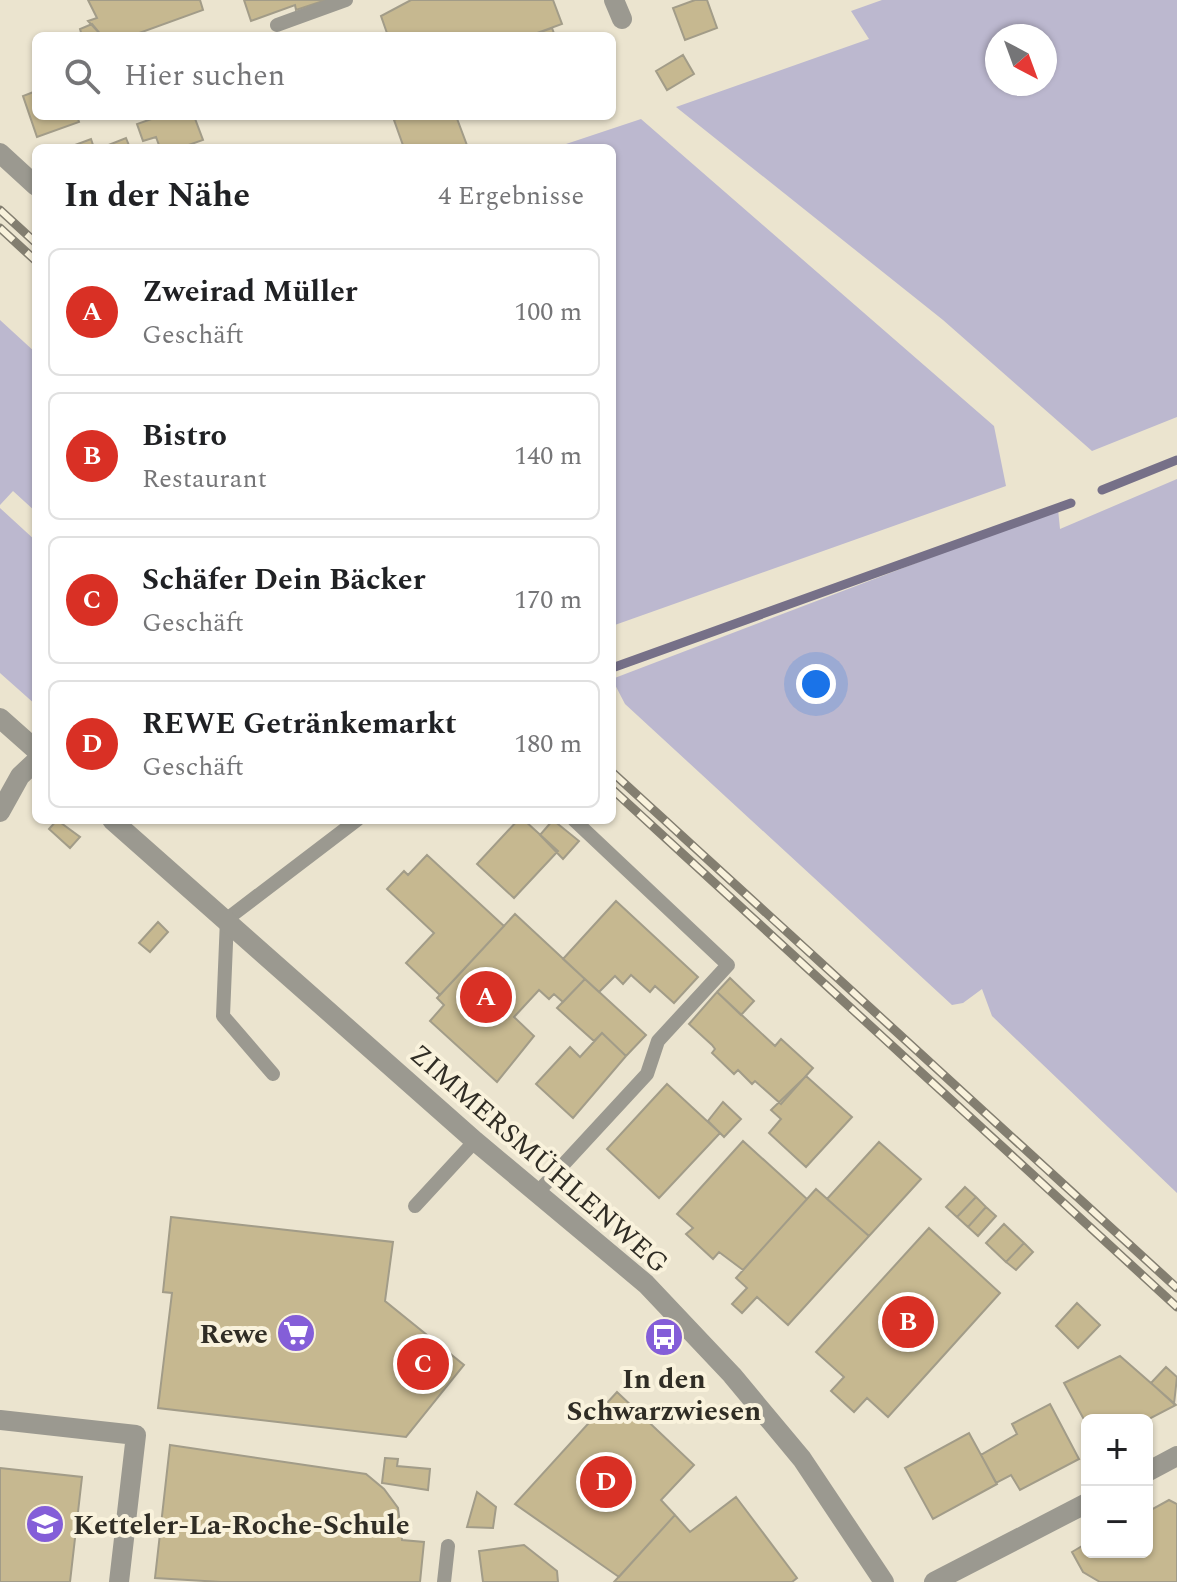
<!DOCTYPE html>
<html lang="de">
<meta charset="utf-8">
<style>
:root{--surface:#fff;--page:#f6f6f6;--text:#202124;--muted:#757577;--line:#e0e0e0;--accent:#d93025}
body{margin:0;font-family:Spectral,serif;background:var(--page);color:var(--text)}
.controls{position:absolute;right:24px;bottom:24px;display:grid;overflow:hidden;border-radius:12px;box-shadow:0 2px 6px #0004}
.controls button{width:72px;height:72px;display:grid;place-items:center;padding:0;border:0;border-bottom:2px solid var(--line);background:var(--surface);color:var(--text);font:40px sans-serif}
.compass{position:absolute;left:985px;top:24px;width:72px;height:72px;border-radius:50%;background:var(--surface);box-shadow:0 2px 6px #0004;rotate:139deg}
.you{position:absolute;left:816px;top:684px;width:28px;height:28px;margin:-20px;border:6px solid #fff;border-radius:50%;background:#1a73e8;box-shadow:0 0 0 12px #1a73e833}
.badge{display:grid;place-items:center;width:52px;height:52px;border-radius:50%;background:var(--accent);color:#fff;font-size:26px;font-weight:700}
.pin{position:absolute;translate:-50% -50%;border:4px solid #fff;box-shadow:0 2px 8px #0006}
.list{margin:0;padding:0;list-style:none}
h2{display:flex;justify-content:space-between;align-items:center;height:104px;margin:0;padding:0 32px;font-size:34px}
h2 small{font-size:26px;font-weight:400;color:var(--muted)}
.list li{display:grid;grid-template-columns:52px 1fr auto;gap:24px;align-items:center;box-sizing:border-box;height:128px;margin:0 16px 16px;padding:0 16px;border:2px solid var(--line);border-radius:12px}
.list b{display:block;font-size:30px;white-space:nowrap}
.list p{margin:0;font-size:26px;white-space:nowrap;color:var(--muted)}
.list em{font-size:26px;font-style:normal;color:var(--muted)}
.icon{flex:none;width:44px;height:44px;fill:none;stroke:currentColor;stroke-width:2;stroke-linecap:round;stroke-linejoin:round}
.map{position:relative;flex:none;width:1177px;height:1582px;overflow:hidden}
.search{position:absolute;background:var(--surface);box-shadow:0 2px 6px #0004;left:32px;top:32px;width:584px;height:88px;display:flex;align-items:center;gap:20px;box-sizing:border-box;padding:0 28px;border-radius:12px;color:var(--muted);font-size:30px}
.panel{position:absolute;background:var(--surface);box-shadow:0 2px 6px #0004;left:32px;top:144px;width:584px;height:680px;border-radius:12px}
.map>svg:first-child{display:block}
.green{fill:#bcb8cf;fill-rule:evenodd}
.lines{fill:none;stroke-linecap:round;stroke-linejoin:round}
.stream{stroke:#767088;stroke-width:9}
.building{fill:#c6b890;stroke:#a29c88;stroke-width:2}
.service{stroke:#9b9990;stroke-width:14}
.minor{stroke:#9b9990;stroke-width:20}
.rail-casing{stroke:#837e70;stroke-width:9}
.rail{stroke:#f9f2dc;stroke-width:6;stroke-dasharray:18;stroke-linecap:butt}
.labels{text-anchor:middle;stroke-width:8;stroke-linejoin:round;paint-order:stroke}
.street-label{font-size:28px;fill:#302d25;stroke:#f9f2dc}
.poi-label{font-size:28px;font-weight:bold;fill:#302d25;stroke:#f9f2dc;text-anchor:end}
</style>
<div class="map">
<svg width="1177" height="1582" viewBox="0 0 1177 1582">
<rect width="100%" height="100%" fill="#ebe4cf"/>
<!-- green -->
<path class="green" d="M882,0H1177V417L1092,451L943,320L676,107L869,39L851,11ZM997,36H1045V84H997Z
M641,119L994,426L1006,486L612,626V148H554Z
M0,320L36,353V512L13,491L0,505Z
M1177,479V1193L992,1016L982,989L963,1003L952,1005L625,704L612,679L1058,509L1060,529Z
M0,508L36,541V705L0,673Z"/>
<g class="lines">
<!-- stream -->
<path class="stream" d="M1102,490L1177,460
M612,668L1071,503"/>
</g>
<!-- building -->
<path class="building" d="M88,0H200L203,10L131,36H102L88,21L97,18Z
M244,0H326L296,10L295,5L251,21Z
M411,0H553L562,24L529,36H388L381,16Z
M695,0H707L717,28L685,40L673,8Z
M92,24L102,36H82L80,29Z
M552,28L555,36H529Z
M683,55L694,74L667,90L656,71Z
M36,91V116H77L79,122L37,137L23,96Z
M160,116H194L203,140L180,148H160L156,137L143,141L137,124Z
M403,116H456L468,148H404L394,120Z
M126,138L130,148H101Z
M91,139L94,148H67Z
M57,820L80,837L70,848L49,829Z
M518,820H524L558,851L514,898L477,864Z
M553,820L579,841L563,859L540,835Z
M427,855L504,926L440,995L406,963L434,933L387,889L404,871L408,875Z
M616,901L698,977L674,1003L655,986L650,992L631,975L623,984L615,976L599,992L563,959Z
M515,914L585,979L563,1002L554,994L549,999L539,990L514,1017L534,1036L497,1082L430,1021L444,1005L437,998Z
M158,922L168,932L150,952L139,943Z
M730,978L754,1001L741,1015L717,992Z
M585,979L646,1035L626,1056L602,1033L594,1041L557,1008Z
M717,992L775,1046L781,1039L813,1068L781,1104L755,1081L752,1084L738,1070L734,1074L712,1053L715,1049L712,1045L689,1024Z
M602,1033L626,1056L573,1118L536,1084L570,1047L580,1057Z
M806,1076L852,1117L806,1167L769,1133L781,1119L771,1110Z
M667,1084L720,1133L659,1198L607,1149Z
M723,1102L741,1119L724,1137L708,1121Z
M743,1141L807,1199L743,1270L719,1252L713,1259L686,1234L693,1228L677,1214Z
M879,1142L921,1179L869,1236L827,1199Z
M965,1187L976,1197L957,1217L946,1207Z
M816,1189L869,1236L788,1325L757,1297L742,1313L732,1304L747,1288L736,1278Z
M976,1197L986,1207L968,1227L957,1217Z
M986,1207L996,1216L978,1236L968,1227Z
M171,1217L393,1242L385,1301L464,1365L406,1437L158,1408L172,1293L163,1292Z
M1004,1224L1024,1243L1006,1262L986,1243Z
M929,1228L1000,1293L888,1417L867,1398L854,1412L831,1391L844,1377L816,1352Z
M1024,1243L1033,1252L1016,1270L1006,1262Z
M1077,1303L1100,1325L1078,1348L1056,1326Z
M1120,1356L1176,1405L1147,1420H1087V1425L1064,1383Z
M1166,1367L1177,1377L1174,1404L1151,1383Z
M617,1392L694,1465L661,1500L675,1515L619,1577L515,1504Z
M1050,1404L1079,1459L1020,1490L1011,1475L996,1483L981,1455L1017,1434L1012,1424Z
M969,1433L997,1484L933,1519L905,1468Z
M170,1445L366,1474L384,1489L398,1508L402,1540L424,1542L420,1582H221L155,1578Z
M385,1458L398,1459L397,1466L430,1469L428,1490L382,1483Z
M0,1468L82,1477L70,1582H0Z
M477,1492L496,1507L493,1528L467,1527Z
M736,1497L797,1578L792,1582H614L675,1515L690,1532Z
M1169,1500L1177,1504V1582H1100L1083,1572L1072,1552L1087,1543V1552H1147V1512Z
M524,1545L557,1571L558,1582H483L479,1551Z"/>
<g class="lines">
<!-- service -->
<path class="service" d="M277,25L346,0
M273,1074L223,1016L227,919L357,820
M537,1193L647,1074L658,1041L728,965L574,820
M415,1206L475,1141
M444,1582L448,1546"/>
<!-- minor -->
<path class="minor" d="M614,0L622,19
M0,153L36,186
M0,718L36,750
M0,812L20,776L36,761
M112,820L475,1141L646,1284L732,1375L802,1459L884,1582
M0,1420L136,1435L119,1582
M1147,1472L1177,1456
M934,1582L1087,1503"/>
<!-- rail casing -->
<g class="rail-casing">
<path id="rail" d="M0,210L36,243
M0,228L36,261
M612,772L1177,1288
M612,789L1177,1307"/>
</g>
<!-- rail -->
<use href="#rail" class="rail"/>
</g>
<!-- icons -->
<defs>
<g id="supermarket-disc" transform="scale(2)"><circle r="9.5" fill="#845ed8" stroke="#f9f2dc"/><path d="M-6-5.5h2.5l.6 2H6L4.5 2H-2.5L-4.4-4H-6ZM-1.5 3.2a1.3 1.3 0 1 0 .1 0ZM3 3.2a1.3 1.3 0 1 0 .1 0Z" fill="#fff"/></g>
<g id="bus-disc" transform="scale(2)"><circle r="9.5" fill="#845ed8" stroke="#f9f2dc"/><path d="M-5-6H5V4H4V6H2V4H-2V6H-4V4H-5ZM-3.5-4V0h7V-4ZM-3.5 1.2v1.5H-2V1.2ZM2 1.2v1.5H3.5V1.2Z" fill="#fff"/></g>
<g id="school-disc" transform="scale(2)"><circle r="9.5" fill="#845ed8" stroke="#f9f2dc"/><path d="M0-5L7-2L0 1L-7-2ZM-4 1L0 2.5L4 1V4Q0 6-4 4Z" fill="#fff"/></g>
</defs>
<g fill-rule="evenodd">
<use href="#supermarket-disc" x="296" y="1333"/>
<use href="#bus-disc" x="664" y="1337"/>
<use href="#school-disc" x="45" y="1524"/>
</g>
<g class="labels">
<!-- street labels -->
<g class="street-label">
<text transform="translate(540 1158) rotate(41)" y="10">ZIMMERSMÜHLENWEG</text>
</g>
<!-- poi labels -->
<g class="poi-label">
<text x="268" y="1343">Rewe</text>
<text x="664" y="1388" text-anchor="middle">In den<tspan x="664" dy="32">Schwarzwiesen</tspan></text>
<text x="73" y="1534" text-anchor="start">Ketteler-La-Roche-Schule</text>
</g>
</g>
</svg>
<div class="controls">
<button>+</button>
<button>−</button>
</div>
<svg class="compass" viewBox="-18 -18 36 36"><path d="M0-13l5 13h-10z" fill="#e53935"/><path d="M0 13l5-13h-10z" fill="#757577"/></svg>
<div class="you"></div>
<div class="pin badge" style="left:486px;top:997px">A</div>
<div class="pin badge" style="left:908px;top:1322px">B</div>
<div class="pin badge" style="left:423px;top:1364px">C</div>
<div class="pin badge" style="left:606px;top:1482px">D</div>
<div class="search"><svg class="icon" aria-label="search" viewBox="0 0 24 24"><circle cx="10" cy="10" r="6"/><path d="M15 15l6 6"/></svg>Hier suchen</div>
<section class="panel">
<h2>In der Nähe<small>4 Ergebnisse</small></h2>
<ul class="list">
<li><span class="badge">A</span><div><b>Zweirad Müller</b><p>Geschäft</p></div><em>100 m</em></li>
<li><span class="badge">B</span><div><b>Bistro</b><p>Restaurant</p></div><em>140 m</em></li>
<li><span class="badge">C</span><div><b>Schäfer Dein Bäcker</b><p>Geschäft</p></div><em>170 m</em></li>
<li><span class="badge">D</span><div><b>REWE Getränkemarkt</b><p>Geschäft</p></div><em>180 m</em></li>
</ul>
</section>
</div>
